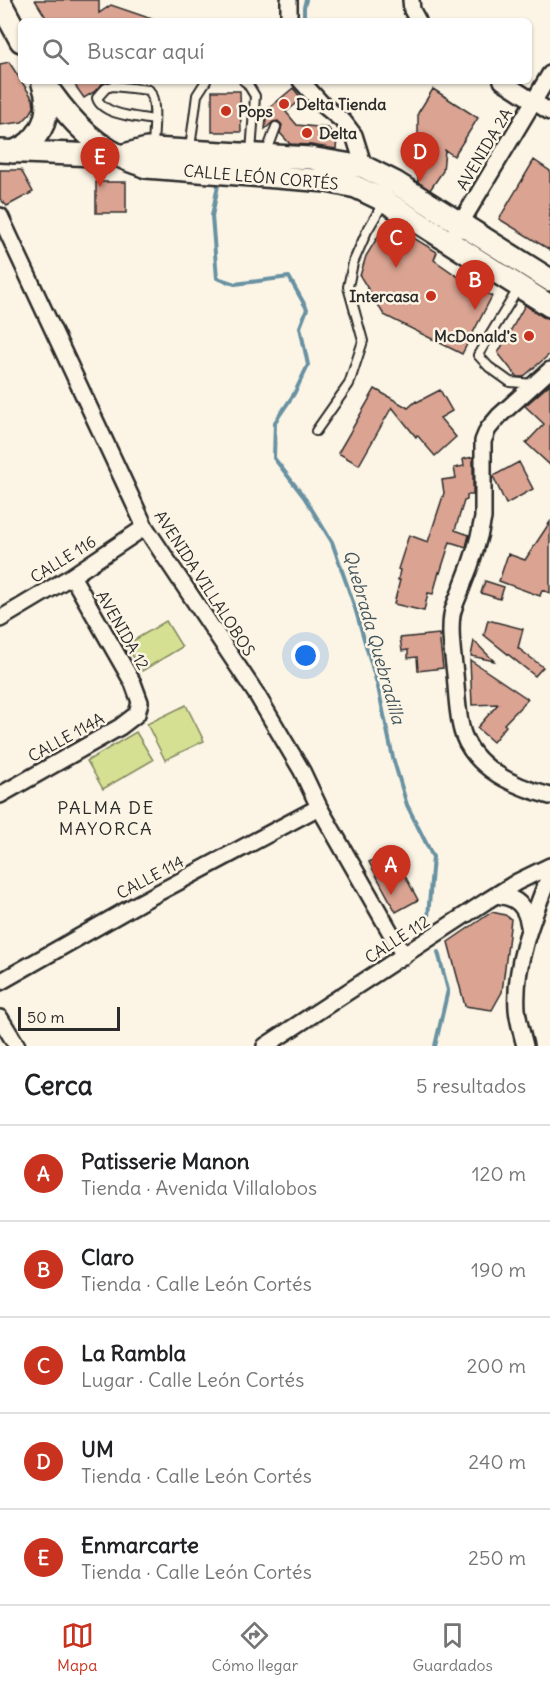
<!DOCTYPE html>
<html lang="es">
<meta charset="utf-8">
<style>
:root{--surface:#fff;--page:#f6f6f6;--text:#202124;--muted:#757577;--line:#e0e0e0;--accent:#c8321e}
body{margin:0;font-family:Delius,sans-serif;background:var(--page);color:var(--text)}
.scale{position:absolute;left:18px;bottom:15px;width:102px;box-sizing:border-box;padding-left:6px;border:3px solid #2b2b2b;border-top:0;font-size:16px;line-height:21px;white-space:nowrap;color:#2b2b2b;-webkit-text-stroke:4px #fcf5e5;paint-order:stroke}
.you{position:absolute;left:306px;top:656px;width:21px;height:21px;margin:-15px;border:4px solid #fff;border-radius:50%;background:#1a73e8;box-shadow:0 0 0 9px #1a73e833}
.badge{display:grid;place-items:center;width:39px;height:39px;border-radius:50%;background:var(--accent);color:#fff;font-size:20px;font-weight:700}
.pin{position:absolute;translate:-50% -50px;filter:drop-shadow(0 2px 3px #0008)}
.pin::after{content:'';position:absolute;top:32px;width:21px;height:18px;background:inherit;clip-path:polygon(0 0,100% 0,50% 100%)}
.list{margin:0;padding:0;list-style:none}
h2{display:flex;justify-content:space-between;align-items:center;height:78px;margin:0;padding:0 24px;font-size:26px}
h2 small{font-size:20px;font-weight:400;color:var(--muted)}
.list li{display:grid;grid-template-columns:39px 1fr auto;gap:18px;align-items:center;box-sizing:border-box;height:96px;padding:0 24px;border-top:2px solid var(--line)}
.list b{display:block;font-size:22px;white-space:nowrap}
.list p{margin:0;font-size:20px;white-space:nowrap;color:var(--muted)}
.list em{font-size:20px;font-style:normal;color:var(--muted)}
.icon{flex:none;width:33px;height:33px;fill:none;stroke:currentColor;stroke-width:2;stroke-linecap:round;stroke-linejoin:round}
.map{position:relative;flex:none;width:550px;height:1046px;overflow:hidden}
.search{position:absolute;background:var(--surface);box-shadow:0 2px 4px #0004;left:18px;right:18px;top:18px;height:66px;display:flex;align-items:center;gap:15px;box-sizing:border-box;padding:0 21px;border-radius:9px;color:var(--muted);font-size:22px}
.sheet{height:558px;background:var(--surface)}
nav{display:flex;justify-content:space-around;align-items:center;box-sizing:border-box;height:84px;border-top:2px solid var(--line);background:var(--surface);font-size:16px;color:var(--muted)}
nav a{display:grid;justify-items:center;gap:3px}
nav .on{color:var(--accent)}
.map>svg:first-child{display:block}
.green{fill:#d5e093;stroke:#80865f;stroke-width:1.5}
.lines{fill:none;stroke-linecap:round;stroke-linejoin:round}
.stream{stroke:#6891a2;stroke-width:4}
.building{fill:#daa392;stroke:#2b2b2b;stroke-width:1.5}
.service-casing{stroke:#2b2b2b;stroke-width:12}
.minor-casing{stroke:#2b2b2b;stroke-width:20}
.secondary-casing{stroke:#2b2b2b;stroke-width:26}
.service{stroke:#fcf5e5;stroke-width:8}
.minor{stroke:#fcf5e5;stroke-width:15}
.secondary{stroke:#fcf5e5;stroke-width:21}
.poi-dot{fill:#c8321e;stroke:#fcf5e5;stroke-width:2}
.labels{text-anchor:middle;stroke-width:5;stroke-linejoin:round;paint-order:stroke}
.poi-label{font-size:16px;font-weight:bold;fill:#2b2b2b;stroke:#fcf5e5;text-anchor:start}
.street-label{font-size:16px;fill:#2b2b2b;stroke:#fcf5e5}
.water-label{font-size:18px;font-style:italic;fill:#44565d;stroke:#fcf5e5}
.neighbourhood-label{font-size:18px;letter-spacing:1.5px;fill:#2b2b2b;stroke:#fcf5e5}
</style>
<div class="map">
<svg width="550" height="1046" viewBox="0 0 550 1046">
<rect width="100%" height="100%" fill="#fcf5e5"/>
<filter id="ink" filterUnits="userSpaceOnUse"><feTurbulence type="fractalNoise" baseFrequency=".0167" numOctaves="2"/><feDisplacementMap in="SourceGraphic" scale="12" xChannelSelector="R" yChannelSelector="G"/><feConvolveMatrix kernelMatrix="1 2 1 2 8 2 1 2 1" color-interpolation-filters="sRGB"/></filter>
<g filter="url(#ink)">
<!-- green -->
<path class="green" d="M166,621L182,647L142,671L126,645Z
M186,705L204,741L165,760L147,724Z
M136,732L153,760L103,789L87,761Z"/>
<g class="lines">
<!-- stream -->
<path class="stream" d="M304,21V7L306,0
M219,180L212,216L217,278L235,284L289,277L307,309L300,327L308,365L294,394L275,422L274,458L304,497L332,542L355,608L378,687L393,758L407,805L433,857L428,917
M435,1046L448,990L438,952"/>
</g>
<!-- building -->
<path class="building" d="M35,0H99V13L111,5L152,19V21H48Z
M9,62L33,99L34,107L30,114L22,122L0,125V64Z
M72,81H109L102,84L94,92L84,98Z
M293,88L302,99L286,112L297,125L328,128L337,139L336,149L311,145L290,144L280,133L282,125L278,121L273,122L265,129L267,110Z
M433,89L478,118L454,156L445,150L443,171L430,190L418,182V113Z
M212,91H240L241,132H212Z
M534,160L550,171V250L499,219Z
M0,170H21L33,192L7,206L0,199Z
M96,182H126V213H96Z
M387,222L437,252L434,260L460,278L492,296L462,354L384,315L360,276L366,256Z
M525,305L543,317L550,319V354L523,377H517L498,353Z
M550,384V465L526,443L544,424L525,406Z
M375,389L408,408L416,401L417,402L440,390L452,411L440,418L456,437L435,456L417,435L416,437L392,407L359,465L338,453Z
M473,457V495H467V500L464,501L455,530L469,535L466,547L450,542L440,573L439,572L433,594L428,593L424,611L394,604L400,580H398L400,570L398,569L409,535L428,542L444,493L442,480L456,478L454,468L464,466L463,459Z
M519,462L533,489L506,504L493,476Z
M550,522V593L542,590L540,596L499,581L508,554L525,560Z
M485,581L504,587L500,599L481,593Z
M488,620L523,629L518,648L543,667L535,676L484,635Z
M439,634L443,668L418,671L417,657L408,658V650L402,651L400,638Z
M474,641L494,661L471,656Z
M470,660L528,699L504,724L506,726L493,742L477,728L498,704L472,705Z
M391,850L418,900L396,912L369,862Z
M492,912L505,915L511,919L502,992L492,1010L465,1006L448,942Z"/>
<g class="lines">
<!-- service casing -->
<g class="service-casing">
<path id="service" d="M244,81L247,83L255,96L251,153
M190,148L197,95L206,81
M153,149C153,134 158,101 149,90L113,86L106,88L97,98C102,115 138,117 154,120
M266,154L276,127
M518,289L478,355L489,367L510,382L534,384
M316,431L349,384L363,341L348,287L353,263L367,231L384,202"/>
</g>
<!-- minor casing -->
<g class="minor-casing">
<path id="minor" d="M289,0V21
M411,0L412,10L418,21
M301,81L322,104L344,122L354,135L364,167
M502,81L550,112
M0,216L145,527L257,695L302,771L319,807L404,956
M456,231L550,74
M550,370L499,416L488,429L483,441V518C479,541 472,562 463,584C460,594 454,604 452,615C449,634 453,655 455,674C457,693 457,716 463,734C476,770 516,787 550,796
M0,619L72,576L145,527
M0,795L120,727L137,714L140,702L133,683L72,576
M496,895C517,897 526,906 529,926
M0,982L139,903L319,807
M0,1018L17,1046
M265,1046L488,900L517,882L550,866
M525,1046C522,1034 518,1021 517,1009C514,962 533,917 550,874"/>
</g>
<!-- secondary casing -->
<g class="secondary-casing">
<path id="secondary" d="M0,2L21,41
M43,81C63,111 87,140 120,156C128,161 137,163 146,167L327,181L356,187L385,201L550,306
M0,151L120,156L147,149H153L310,158L364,167L396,183L550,280
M13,152C19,149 26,146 30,142C47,127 51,105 43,84"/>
</g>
<!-- service -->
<use href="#service" class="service"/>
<!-- minor -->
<use href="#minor" class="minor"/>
<!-- secondary -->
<use href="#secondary" class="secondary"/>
</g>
</g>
<!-- markers -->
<g class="poi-dot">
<circle cx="284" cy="104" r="6"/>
<circle cx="226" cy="111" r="6"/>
<circle cx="307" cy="133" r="6"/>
<circle cx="431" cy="296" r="6"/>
<circle cx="529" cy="336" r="6"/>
</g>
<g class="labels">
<!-- poi labels -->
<g class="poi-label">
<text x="296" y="110">Delta Tienda</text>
<text x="238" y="117">Pops</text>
<text x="319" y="139">Delta</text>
<text x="419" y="302" text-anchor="end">Intercasa</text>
<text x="517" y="342" text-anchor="end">McDonald's</text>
</g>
<!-- street labels -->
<g class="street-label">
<text transform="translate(484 149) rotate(-59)" y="6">AVENIDA 2A</text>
<text transform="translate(261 177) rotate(5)" y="6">CALLE LEÓN CORTÉS</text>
<text transform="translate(63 559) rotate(-32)" y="6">CALLE 116</text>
<text transform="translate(205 583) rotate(57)" y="6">AVENIDA VILLALOBOS</text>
<text transform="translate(123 630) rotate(60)" y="6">AVENIDA 12</text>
<text transform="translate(66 737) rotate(-29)" y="6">CALLE 114A</text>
<text transform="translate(150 877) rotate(-28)" y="6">CALLE 114</text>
<text transform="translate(397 939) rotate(-33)" y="6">CALLE 112</text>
</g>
<!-- water labels -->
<g class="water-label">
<text transform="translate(374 637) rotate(74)" y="6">Quebrada Quebradilla</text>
</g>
<!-- neighbourhood labels -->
<g class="neighbourhood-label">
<text x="106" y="814">PALMA DE<tspan x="106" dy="21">MAYORCA</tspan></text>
</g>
</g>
</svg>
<div class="scale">50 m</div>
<div class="you"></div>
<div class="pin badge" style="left:391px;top:895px">A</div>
<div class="pin badge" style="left:475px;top:310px">B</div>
<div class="pin badge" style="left:396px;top:268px">C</div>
<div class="pin badge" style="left:420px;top:182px">D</div>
<div class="pin badge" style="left:100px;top:187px">E</div>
<div class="search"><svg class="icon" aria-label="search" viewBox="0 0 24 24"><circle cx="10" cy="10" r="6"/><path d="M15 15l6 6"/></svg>Buscar aquí</div>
</div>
<section class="sheet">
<h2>Cerca<small>5 resultados</small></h2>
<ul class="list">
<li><span class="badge">A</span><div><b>Patisserie Manon</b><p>Tienda · Avenida Villalobos</p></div><em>120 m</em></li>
<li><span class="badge">B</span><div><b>Claro</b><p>Tienda · Calle León Cortés</p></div><em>190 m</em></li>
<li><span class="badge">C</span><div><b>La Rambla</b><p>Lugar · Calle León Cortés</p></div><em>200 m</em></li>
<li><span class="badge">D</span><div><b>UM</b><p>Tienda · Calle León Cortés</p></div><em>240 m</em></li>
<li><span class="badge">E</span><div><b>Enmarcarte</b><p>Tienda · Calle León Cortés</p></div><em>250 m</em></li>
</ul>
</section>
<nav>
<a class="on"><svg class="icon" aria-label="map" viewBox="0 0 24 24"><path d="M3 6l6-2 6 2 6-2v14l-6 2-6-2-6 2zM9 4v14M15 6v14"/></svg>Mapa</a>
<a><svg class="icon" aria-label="directions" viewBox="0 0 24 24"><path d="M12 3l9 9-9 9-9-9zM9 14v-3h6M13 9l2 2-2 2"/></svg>Cómo llegar</a>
<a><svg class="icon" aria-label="saved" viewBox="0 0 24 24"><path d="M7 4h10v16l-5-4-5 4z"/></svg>Guardados</a>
</nav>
